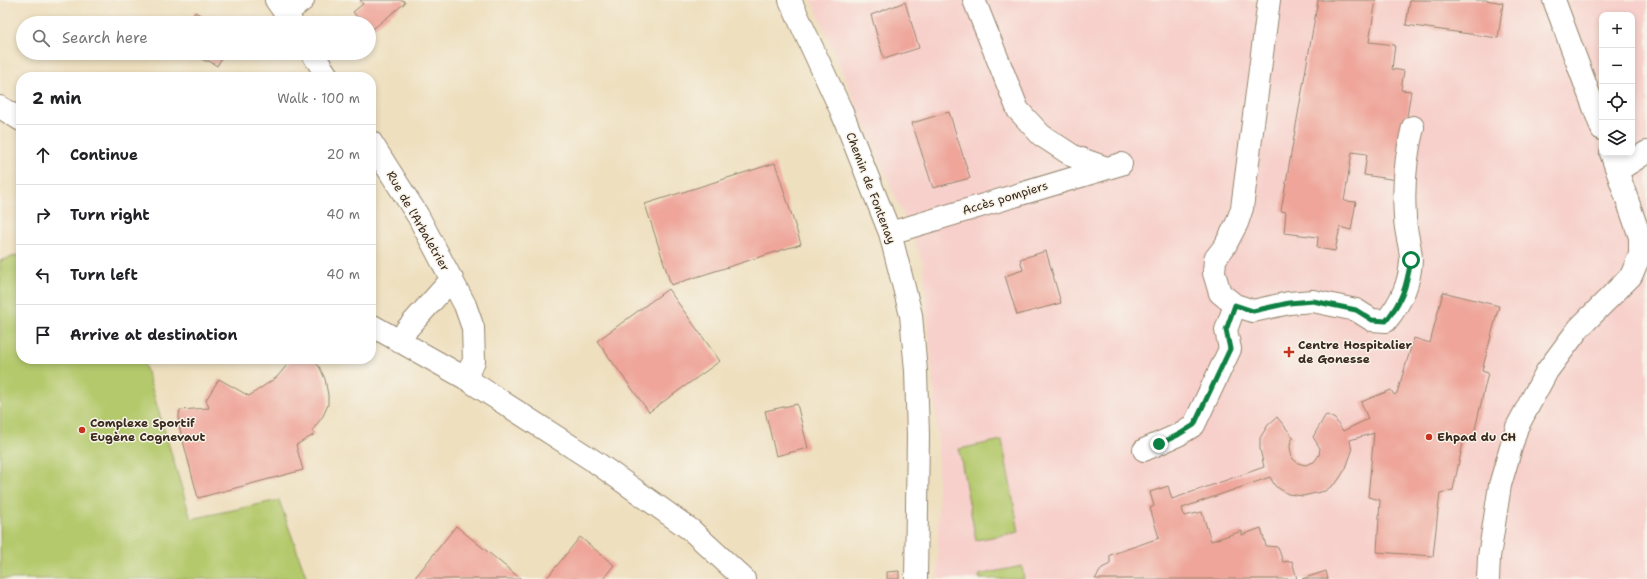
<!DOCTYPE html>
<meta charset="utf-8">
<style>
:root{--surface:#fff;--page:#f6f6f6;--text:#202124;--muted:#757577;--line:#e0e0e0}
body{margin:0;font-family:"Shantell Sans",sans-serif;background:var(--page);color:var(--text)}
.controls{position:absolute;right:12px;top:12px;display:grid;overflow:hidden;border-radius:8px;box-shadow:0 2px 6px #0003}
.controls button{width:36px;height:36px;display:grid;place-items:center;padding:0;border:0;border-bottom:1px solid var(--line);background:var(--surface);color:var(--text);font:20px sans-serif}
.stop{position:absolute;width:12px;height:12px;margin:-9px;border:3px solid #0b8043;border-radius:50%;background:#fff}
.stop.end{background:#0b8043;border-color:#fff;box-shadow:0 1px 4px #0008}
.list{margin:0;padding:0;list-style:none}
h2{display:flex;justify-content:space-between;align-items:center;height:52px;margin:0;padding:0 16px;font-size:17px}
h2 small{font-size:13px;font-weight:400;color:var(--muted)}
.list li{display:grid;grid-template-columns:26px 1fr auto;gap:12px;align-items:center;box-sizing:border-box;height:60px;padding:0 16px;border-top:1px solid var(--line)}
.list b{display:block;font-size:15px;white-space:nowrap}
.list em{font-size:13px;font-style:normal;color:var(--muted)}
.icon{flex:none;width:22px;height:22px;fill:none;stroke:currentColor;stroke-width:2;stroke-linecap:round;stroke-linejoin:round}
.map{position:relative;flex:none;width:1647px;height:579px;overflow:hidden}
.search{position:absolute;background:var(--surface);box-shadow:0 2px 6px #0003;left:16px;top:16px;width:360px;height:44px;display:flex;align-items:center;gap:10px;box-sizing:border-box;padding:0 14px;border-radius:22px;color:var(--muted);font-size:15px}
.panel{position:absolute;background:var(--surface);box-shadow:0 2px 6px #0003;left:16px;top:72px;width:360px;height:292px;border-radius:16px}
.map>svg:first-child{display:block}
.built{fill:#f7d0cb;fill-rule:evenodd}
.green{fill:#b4c96c;stroke:#787a45}
.building{fill:#efa59a}
.lines{fill:none;stroke-linecap:round;stroke-linejoin:round}
.minor-casing{stroke:#94846e;stroke-width:24}
.minor{stroke:#fff;stroke-width:22}
.route{stroke:#0b8043;stroke-width:5}
.poi-dot{fill:#c8321e;stroke:#f7f3e8;stroke-width:1.5}
.labels{text-anchor:middle;stroke-width:3;stroke-linejoin:round;paint-order:stroke}
.street-label{font-size:12px;fill:#3b2a1e;stroke:#f7f3e8}
.poi-label{font-size:12px;font-weight:bold;fill:#3b2a1e;stroke:#f7f3e8;text-anchor:start}
</style>
<div class="map">
<svg width="1647" height="579" viewBox="0 0 1647 579">
<rect width="100%" height="100%" fill="#f7f3e8"/>
<filter id="ink" filterUnits="userSpaceOnUse"><feTurbulence type="fractalNoise" baseFrequency=".025" numOctaves="2"/><feDisplacementMap in="SourceGraphic" scale="8" xChannelSelector="R" yChannelSelector="G"/><feConvolveMatrix kernelMatrix="1 2 1 2 8 2 1 2 1" color-interpolation-filters="sRGB"/></filter>
<filter id="wash" filterUnits="userSpaceOnUse"><feTurbulence type="fractalNoise" baseFrequency=".012" numOctaves="4" result="noise"/><feDisplacementMap in="SourceGraphic" scale="16" xChannelSelector="R" yChannelSelector="G"/><feGaussianBlur stdDeviation="0.9" result="paint"/><feColorMatrix in="noise" values="0 0 0 0 0 0 0 0 0 0 0 0 0 0 0 0 0 1.4 0 .05"/><feComposite in="paint" operator="in"/></filter>
<g filter="url(#wash)">
<rect width="100%" height="100%" fill="#eedfbe"/>
<!-- built -->
<path class="built" d="M812,0H1647V579H938V443L923,262ZM1602,15H1632V153H1602Z"/>
<!-- green -->
<path class="green" d="M21,254V359H143L191,519L279,500L307,579H0V261Z
M1002,440L1019,532L976,540L959,449Z
M1022,566L1024,579H980L979,575Z"/>
<g id="blocks">
<!-- building -->
<path class="building" d="M360,0H403L405,3L369,32V23H362L353,12L363,4Z
M1318,0H1376L1369,42L1395,45L1392,69L1404,71L1401,90L1411,91L1397,180L1364,175L1367,154L1352,152L1344,201L1356,202L1351,230L1340,227L1335,251L1317,248L1318,237L1284,233L1286,212L1281,211Z
M1410,0H1486L1503,3L1498,38L1406,25Z
M905,2L919,48L884,59L871,15Z
M195,12L204,17L208,16L216,19L214,23H189Z
M191,53H225L217,66L209,61H205Z
M239,73L246,77H236Z
M949,112L970,178L933,188L912,123Z
M775,163L801,244L671,285L645,204Z
M1046,251L1061,303L1017,315L1005,276L1023,270L1020,259Z
M668,289L720,361L649,412L597,341Z
M1443,292L1499,306L1482,371L1488,373L1473,438H1464L1453,490L1440,493L1433,556L1377,552L1380,500L1368,497L1374,433L1350,440L1352,451L1346,468L1337,482L1325,491L1303,496L1288,494L1275,486L1270,477L1182,508L1184,516L1202,512L1211,541L1242,531V535L1261,528L1266,546L1278,547L1283,562L1292,561L1297,579H1095L1102,568L1110,564V555L1159,538L1150,508L1154,506L1150,492L1168,486L1172,499L1264,467L1260,449V438L1268,425L1277,417L1294,438L1291,440L1290,447L1292,458L1298,463L1305,465L1314,462L1319,455L1320,448L1313,437L1325,416L1327,415L1335,419L1343,431L1368,419L1361,402L1391,390L1394,395L1397,393L1414,338L1430,343Z
M292,359H313L320,368L325,379L328,395V405L323,416L312,431L315,434L296,445L303,470L198,498L178,422L180,410L209,408L206,400L219,379L249,396L277,377Z
M797,404L808,448L776,456L765,411Z
M456,526L521,579H414Z
M580,537L614,565L603,579H546Z
M899,571V579H887V572Z
M1326,571L1328,579H1302Z"/>
</g>
</g>
<g filter="url(#ink)">
<use href="#blocks" fill-opacity="0" stroke="#94846e" stroke-width="1"/>
<g class="lines">
<!-- minor casing -->
<g class="minor-casing">
<path id="minor" d="M276,0L292,23
M790,0L841,110L890,233L911,315L916,371L918,435L916,579
M974,0L1018,110L1041,135L1073,156L1107,168
M1269,0L1242,208L1237,223L1225,246L1215,259L1214,273L1220,293L1235,305L1253,311L1289,303L1313,301L1356,310L1372,320L1386,321C1400,304 1410,283 1411,260C1411,246 1405,232 1405,217C1403,188 1406,155 1413,127
M1554,0L1602,129
M285,14L303,0
M312,53L328,77
M0,107L21,120
M371,142L418,216L465,305L473,328L474,361L465,378
M1617,171L1647,152
M890,233L1121,164
M371,325L465,378L597,463L691,530L744,579
M400,342L407,329L452,279
M1144,450L1178,435L1194,425L1230,349L1226,330L1235,305
M1488,579L1489,557L1500,485L1517,427L1547,371L1579,328L1631,276L1640,255V237L1611,153"/>
</g>
<!-- minor -->
<use href="#minor" class="minor"/>
</g>
</g>
<g class="lines" filter="url(#ink)">
<!-- route -->
<path class="route" d="M1159,444L1178,435L1194,425L1230,349L1226,330L1235,305L1253,311L1289,303L1313,301L1356,310L1372,320L1386,321C1403,299 1406,288 1411,260"/>
</g>
<!-- markers -->
<g class="poi-dot">
<path d="M1287 346h4v4h4v4h-4v4h-4v-4h-4v-4h4z"/>
<circle cx="82" cy="430" r="4"/>
<circle cx="1429" cy="437" r="4"/>
</g>
<g class="labels">
<!-- street labels -->
<g class="street-label">
<text transform="translate(871 188) rotate(69)" y="4">Chemin de Fontenay</text>
<text transform="translate(1005 198) rotate(-17)" y="4">Accès pompiers</text>
<text transform="translate(418 221) rotate(60)" y="4">Rue de l'Arbaletrier</text>
</g>
<!-- poi labels -->
<g class="poi-label">
<text x="1298" y="349">Centre Hospitalier<tspan x="1298" dy="14">de Gonesse</tspan></text>
<text x="90" y="427">Complexe Sportif<tspan x="90" dy="14">Eugène Cognevaut</tspan></text>
<text x="1437" y="441">Ehpad du CH</text>
</g>
</g>
</svg>
<div class="controls">
<button>+</button>
<button>−</button>
<button><svg class="icon" aria-label="locate" viewBox="0 0 24 24"><circle cx="12" cy="12" r="6"/><path d="M12 2v4M12 18v4M2 12h4M18 12h4"/></svg></button>
<button><svg class="icon" aria-label="layers" viewBox="0 0 24 24"><path d="M12 4l9 5-9 5-9-5zM3 14l9 5 9-5"/></svg></button>
</div>
<div class="stop" style="left:1411px;top:260px"></div>
<div class="stop end" style="left:1159px;top:444px"></div>
<div class="search"><svg class="icon" aria-label="search" viewBox="0 0 24 24"><circle cx="10" cy="10" r="6"/><path d="M15 15l6 6"/></svg>Search here</div>
<section class="panel">
<h2>2 min<small>Walk · 100 m</small></h2>
<ul class="list">
<li><svg class="icon" aria-label="ahead" viewBox="0 0 24 24"><path d="M12 20V5M6 11l6-6 6 6"/></svg><div><b>Continue</b></div><em>20 m</em></li>
<li><svg class="icon" aria-label="right" viewBox="0 0 24 24"><path d="M7 20v-9h11M14 6l5 5-5 5"/></svg><div><b>Turn right</b></div><em>40 m</em></li>
<li><svg class="icon" aria-label="left" viewBox="0 0 24 24"><path d="M17 20v-9H6M10 6l-5 5 5 5"/></svg><div><b>Turn left</b></div><em>40 m</em></li>
<li><svg class="icon" aria-label="arrive" viewBox="0 0 24 24"><path d="M6 21V4h12l-3 4 3 4H6"/></svg><div><b>Arrive at destination</b></div></li>
</ul>
</section>
</div>
